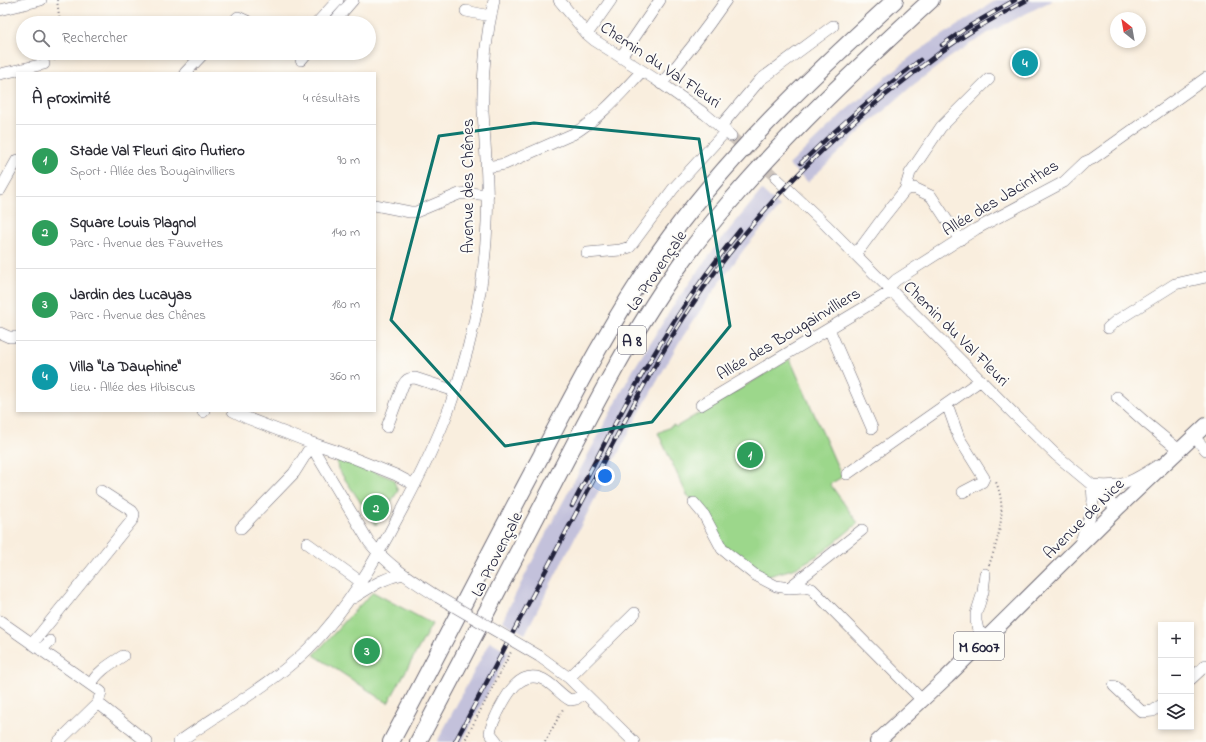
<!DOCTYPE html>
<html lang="fr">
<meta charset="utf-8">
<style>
:root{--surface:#fff;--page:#f7f7f7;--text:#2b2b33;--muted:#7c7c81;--line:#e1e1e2;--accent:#111827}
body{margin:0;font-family:"Indie Flower",sans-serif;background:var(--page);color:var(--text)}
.controls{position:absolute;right:12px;bottom:12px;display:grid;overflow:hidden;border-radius:0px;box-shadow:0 2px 6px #0003}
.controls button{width:36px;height:36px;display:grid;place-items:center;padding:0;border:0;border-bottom:1px solid var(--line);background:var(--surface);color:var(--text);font:20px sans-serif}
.compass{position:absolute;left:1110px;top:12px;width:36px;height:36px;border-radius:50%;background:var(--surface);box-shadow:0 2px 6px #0003;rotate:329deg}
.you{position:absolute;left:605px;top:476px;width:14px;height:14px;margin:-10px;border:3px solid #fff;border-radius:50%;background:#1a73e8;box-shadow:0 0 0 6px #1a73e833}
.badge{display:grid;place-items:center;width:26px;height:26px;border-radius:50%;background:var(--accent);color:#fff;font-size:13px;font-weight:700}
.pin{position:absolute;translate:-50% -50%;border:2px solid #fff;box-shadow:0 1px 4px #0006}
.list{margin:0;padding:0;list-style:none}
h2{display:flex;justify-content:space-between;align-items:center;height:52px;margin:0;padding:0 16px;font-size:17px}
h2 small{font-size:13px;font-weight:400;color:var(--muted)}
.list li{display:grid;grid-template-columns:26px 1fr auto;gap:12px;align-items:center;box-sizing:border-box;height:72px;padding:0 16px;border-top:1px solid var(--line)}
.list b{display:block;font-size:15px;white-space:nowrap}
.list p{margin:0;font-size:13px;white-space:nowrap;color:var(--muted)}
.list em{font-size:13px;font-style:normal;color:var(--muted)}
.icon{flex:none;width:22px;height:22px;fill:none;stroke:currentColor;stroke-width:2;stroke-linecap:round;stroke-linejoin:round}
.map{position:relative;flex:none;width:1206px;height:742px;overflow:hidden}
.search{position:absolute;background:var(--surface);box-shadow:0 2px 6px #0003;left:16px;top:16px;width:360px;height:44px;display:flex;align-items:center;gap:10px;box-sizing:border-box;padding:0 14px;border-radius:22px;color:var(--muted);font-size:15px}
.panel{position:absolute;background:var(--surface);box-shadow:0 2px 6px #0003;left:16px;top:72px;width:360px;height:340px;border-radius:0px}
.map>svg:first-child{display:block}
.industrial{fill:#c3c1db}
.green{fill:#9cd78b;stroke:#5f7c63}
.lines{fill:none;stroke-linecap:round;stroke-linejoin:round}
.minor-tunnel{stroke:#cec5bd;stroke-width:11;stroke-dasharray:11 5.5;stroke-linecap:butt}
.minor-casing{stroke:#6d6974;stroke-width:12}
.major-casing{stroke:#6d6974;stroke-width:16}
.highway-casing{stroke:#6d6974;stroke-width:18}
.path{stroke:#6d6974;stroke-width:2;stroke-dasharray:1 3;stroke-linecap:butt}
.minor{stroke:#fff;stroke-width:11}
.major{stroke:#fff;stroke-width:14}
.highway{stroke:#fff;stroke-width:16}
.rail-casing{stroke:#22223b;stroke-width:4.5}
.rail{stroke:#fdfcf7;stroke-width:3;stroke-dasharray:9;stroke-linecap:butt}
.minor-bridge-casing{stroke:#6d6974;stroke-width:12;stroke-linecap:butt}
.minor-bridge{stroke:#fff;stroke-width:11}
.marked{fill:none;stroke:#0f766e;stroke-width:3;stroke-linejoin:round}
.labels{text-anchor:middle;stroke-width:4;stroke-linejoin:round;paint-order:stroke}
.shield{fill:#fdfcf7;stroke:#646373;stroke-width:1}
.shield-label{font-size:16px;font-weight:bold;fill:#22223b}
.street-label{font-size:17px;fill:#22223b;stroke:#fdfcf7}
</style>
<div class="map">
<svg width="1206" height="742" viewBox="0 0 1206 742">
<rect width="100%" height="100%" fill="#fdfcf7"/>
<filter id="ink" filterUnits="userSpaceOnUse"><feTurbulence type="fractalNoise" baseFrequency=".025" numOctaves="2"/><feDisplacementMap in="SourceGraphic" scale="8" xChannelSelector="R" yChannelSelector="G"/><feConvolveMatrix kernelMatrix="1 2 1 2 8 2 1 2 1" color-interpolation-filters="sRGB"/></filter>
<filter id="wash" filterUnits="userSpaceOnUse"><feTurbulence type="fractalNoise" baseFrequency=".012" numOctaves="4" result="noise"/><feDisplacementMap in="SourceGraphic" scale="16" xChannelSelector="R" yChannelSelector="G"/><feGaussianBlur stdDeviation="0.9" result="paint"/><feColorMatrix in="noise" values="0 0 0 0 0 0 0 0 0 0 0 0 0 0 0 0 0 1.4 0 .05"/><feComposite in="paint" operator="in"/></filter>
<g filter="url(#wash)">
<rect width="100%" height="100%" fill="#f9eede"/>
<!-- industrial -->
<path class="industrial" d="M996,0H1053L988,33L949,58L912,86L863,129L808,182L789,165L845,111L914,54Z
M762,190L780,207L745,248L710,296L678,344L636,419L525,634L502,621L547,532L633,370L675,303L719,242Z
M490,641L509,652L462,742H437Z"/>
<!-- green -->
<path class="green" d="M790,359L842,477L830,484L858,523L823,552L796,568L762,578L724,546L704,510L687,495L658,433L674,425L676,427Z
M338,457L393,479L398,491L376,525L338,469L337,463Z
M373,592L432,624L388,703L314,655L361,604Z"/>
</g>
<g filter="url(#ink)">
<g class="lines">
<!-- minor-tunnel -->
<path class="minor-tunnel" d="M731,136L776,178"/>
<!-- minor casing -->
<g class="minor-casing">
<path id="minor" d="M559,0L587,34L594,40L655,79L705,114L731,136
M0,10L41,0
M466,11L490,16
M232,23L238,17L251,23
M317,23L338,0
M333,23L353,0
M587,34L611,0
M621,57L660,0
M301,60L307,53
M185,73L204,53
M0,74L44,64
M661,84C685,57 706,29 726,0
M720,127L760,80L833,26
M487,167L505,164L573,134C600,118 621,93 642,71
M776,178L826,225L1022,422L1056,455L1092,485L1117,509
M0,190L17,160
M905,190L910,173L941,127L989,79
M375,205L410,212H416L459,194L469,193L488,195
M587,253L620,250L630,247L673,189L726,131
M854,254L862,246L882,219L905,190L914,188L931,196L960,240
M888,288L896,280L976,229L1064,182L1085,162L1092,159L1206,78
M1108,328L1116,321L1175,284L1206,277
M829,329L872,428
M0,333L9,337H17
M1117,397L1145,422L1179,450
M947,404L959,438L984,478L982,482L963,492
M701,405L892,291
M233,411L247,418L309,442L336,451L396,475L415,485
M203,412L204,411
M387,427L403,385C406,380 408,378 415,378L455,391
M1193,436L1206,450
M309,442L369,542C388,566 413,581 438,597
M847,474L981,380
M1092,485C1125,488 1130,482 1157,466
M694,503L704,515L722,549L755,575L776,586L789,588L804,587L812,589L922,700
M241,528L294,473L311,446
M307,543L361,582
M1079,546L1092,512L1093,499L1092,485
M985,574L983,592L976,614V621L978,630L987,638
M790,587L862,530
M353,598C371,587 382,578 403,574
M0,621L101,692L98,703L147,742
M32,644L133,519L134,514L132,511L101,491
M41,650L50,641
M539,656L569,678L634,742
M569,678L635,613
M1191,679L1206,665
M91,685C96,672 112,663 123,656
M1114,686L1142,712L1153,711L1161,705
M58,742L98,703
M179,742C222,711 270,686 308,649C346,611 374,563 399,515C418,480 436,444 450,406C471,347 485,284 487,222C489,185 485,148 483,111C482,73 486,36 494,0
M497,742L490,733C491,725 495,719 498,712C506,697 518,671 540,678C552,682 559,694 570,700L576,699L584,693"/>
</g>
<!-- major casing -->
<g class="major-casing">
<path id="major" d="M877,742L947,677L1117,509L1206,425"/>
</g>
<!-- highway casing -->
<g class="highway-casing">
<path id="highway" d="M391,742C442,647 490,551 541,456C577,387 614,316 659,252C726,157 810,78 895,0
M418,742C464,656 509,569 554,483C592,410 630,336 677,269C693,246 710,225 728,204C790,131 860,65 931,0"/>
</g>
<!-- path -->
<path class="path" d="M57,0L60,23
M54,60L59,58L60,53
M989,565C999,538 1008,507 995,480
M464,742L511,652
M545,742L563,709"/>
<!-- minor -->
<use href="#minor" class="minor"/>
<!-- major -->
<use href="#major" class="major"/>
<!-- highway -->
<use href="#highway" class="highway"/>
<!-- rail casing -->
<g class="rail-casing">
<path id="rail" d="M942,45L968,27L1015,0
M801,163C839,126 878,92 920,60
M572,506C600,452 627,398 659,346C683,305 711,266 740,230
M455,742L639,394C655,366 670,338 688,311C746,222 821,144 906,79C927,62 949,45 972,31C990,20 1009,10 1027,0"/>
</g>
<!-- rail -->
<use href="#rail" class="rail"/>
<!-- minor-bridge casing -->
<g class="minor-bridge-casing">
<path id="minor-bridge" d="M438,597L539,656"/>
</g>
<!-- minor-bridge -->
<use href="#minor-bridge" class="minor-bridge"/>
</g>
</g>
<!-- marked area -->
<path class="marked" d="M534,123L699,139L730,326L652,422L505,446L391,320L439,136Z"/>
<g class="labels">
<!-- shield labels -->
<g class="shield">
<rect x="618" y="326" width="28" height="28" rx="3"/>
<rect x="954" y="632" width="50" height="28" rx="3"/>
</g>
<g class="shield-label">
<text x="632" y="346">A 8</text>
<text x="979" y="652">M 6007</text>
</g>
<!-- street labels -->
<g class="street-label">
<text transform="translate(661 64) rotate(34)" y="6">Chemin du Val Fleuri</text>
<text transform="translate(467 186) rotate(-90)" y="6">Avenue des Chênes</text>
<text transform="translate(1000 197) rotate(-31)" y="6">Allée des Jacinthes</text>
<text transform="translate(656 270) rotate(-56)" y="6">La Provençale</text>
<text transform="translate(788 333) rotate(-31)" y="6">Allée des Bougainvilliers</text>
<text transform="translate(957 333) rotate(45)" y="6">Chemin du Val Fleuri</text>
<text transform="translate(1083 518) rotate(-45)" y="6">Avenue de Nice</text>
<text transform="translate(496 554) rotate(-63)" y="6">La Provençale</text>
</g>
</g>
</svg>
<div class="controls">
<button>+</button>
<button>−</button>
<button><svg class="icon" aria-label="layers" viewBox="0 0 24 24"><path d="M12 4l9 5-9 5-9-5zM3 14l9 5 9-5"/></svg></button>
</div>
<svg class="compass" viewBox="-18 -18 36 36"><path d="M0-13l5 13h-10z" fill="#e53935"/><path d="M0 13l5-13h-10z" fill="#7c7c81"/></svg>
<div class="you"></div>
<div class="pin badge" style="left:750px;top:455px;background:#2e9e5b">1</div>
<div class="pin badge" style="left:376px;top:508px;background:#2e9e5b">2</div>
<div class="pin badge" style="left:367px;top:651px;background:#2e9e5b">3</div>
<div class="pin badge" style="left:1025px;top:63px;background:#0f9aa8">4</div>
<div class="search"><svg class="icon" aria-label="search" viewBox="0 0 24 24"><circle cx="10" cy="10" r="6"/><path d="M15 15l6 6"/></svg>Rechercher</div>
<section class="panel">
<h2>À proximité<small>4 résultats</small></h2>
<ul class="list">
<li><span class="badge" style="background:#2e9e5b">1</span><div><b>Stade Val Fleuri Giro Autiero</b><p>Sport · Allée des Bougainvilliers</p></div><em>90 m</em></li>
<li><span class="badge" style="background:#2e9e5b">2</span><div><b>Square Louis Plagnol</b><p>Parc · Avenue des Fauvettes</p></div><em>140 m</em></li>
<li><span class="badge" style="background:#2e9e5b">3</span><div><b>Jardin des Lucayas</b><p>Parc · Avenue des Chênes</p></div><em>180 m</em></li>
<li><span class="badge" style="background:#0f9aa8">4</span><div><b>Villa &quot;La Dauphine&quot;</b><p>Lieu · Allée des Hibiscus</p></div><em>360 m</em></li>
</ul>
</section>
</div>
